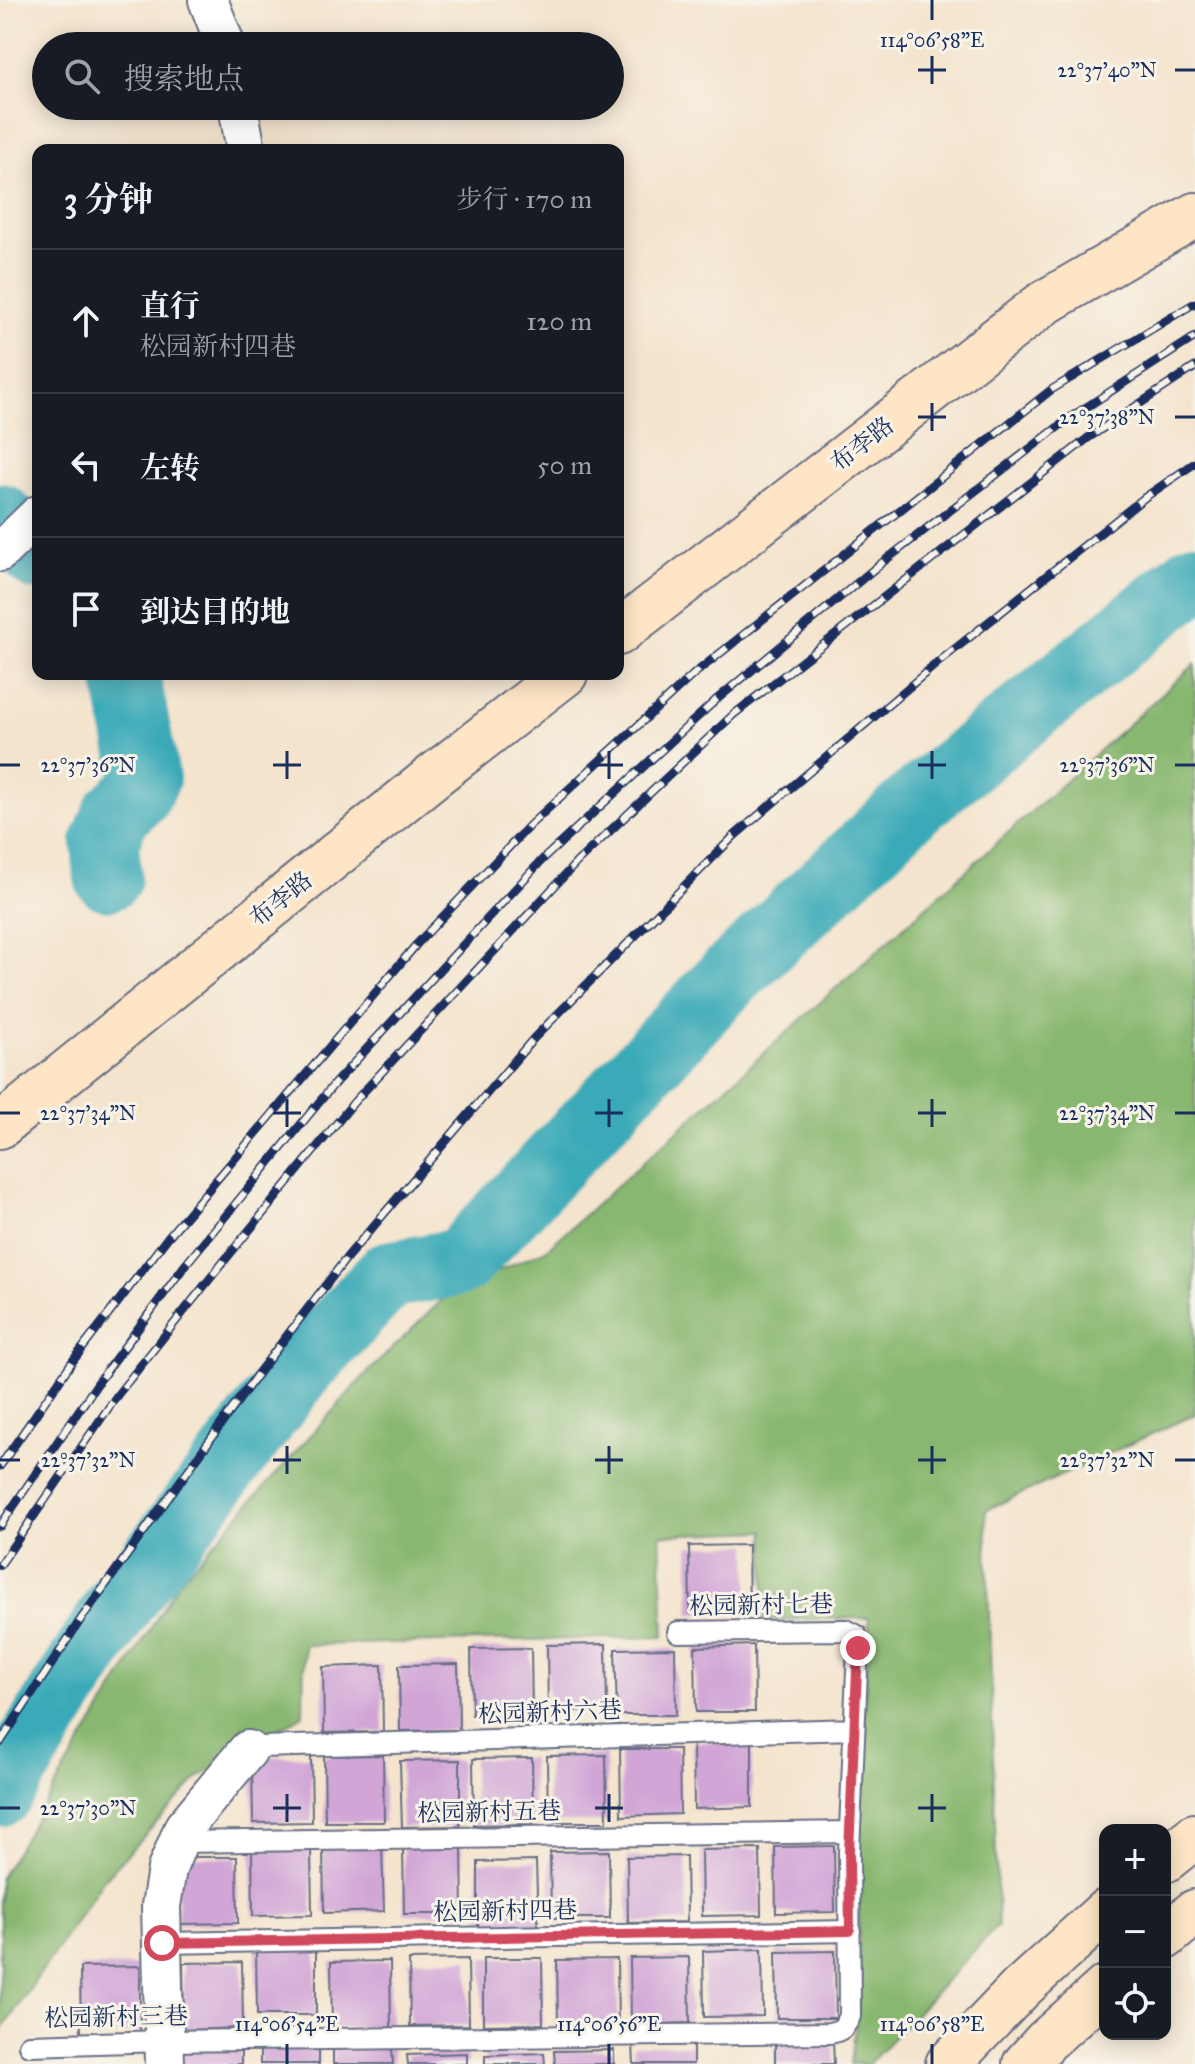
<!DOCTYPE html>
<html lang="zh">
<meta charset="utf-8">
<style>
:root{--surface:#171b24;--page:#20242c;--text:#f1f3f6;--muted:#9ea1a6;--line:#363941}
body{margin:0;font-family:"IM FELL Great Primer","Noto Serif SC",serif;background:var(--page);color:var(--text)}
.controls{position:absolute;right:24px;bottom:24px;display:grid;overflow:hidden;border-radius:16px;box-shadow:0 4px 20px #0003}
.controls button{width:72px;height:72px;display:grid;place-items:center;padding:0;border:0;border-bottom:2px solid var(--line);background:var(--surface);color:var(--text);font:40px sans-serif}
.stop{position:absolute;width:24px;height:24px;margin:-18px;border:6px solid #d1495b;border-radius:50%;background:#fff}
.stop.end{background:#d1495b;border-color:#fff;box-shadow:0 2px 8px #0008}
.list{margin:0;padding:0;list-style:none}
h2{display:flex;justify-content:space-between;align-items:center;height:104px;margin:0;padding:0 32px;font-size:34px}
h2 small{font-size:26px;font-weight:400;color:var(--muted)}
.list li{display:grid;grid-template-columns:52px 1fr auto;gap:24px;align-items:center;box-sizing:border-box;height:144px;padding:0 32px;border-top:2px solid var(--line)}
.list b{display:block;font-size:30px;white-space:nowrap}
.list p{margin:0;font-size:26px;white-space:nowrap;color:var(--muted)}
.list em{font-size:26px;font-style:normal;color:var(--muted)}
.icon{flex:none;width:44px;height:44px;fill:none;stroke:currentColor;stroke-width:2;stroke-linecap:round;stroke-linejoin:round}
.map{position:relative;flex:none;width:1195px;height:2064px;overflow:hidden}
.search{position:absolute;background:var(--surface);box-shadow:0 4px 20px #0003;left:32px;top:32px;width:592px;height:88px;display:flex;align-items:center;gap:20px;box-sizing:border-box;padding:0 28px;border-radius:44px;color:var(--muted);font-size:30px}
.panel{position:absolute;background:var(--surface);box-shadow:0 4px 20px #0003;left:32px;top:144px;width:592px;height:536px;border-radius:16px}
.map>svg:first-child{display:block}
.forest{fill:#88b770;stroke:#527367;stroke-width:2}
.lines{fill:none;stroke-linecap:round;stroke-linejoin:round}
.river{stroke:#3baab8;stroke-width:68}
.building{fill:#d1a6d7}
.lane-casing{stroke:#676e85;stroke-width:24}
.street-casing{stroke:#676e85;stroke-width:42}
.secondary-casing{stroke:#676e85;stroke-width:48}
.lane{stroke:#fff;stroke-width:20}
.street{stroke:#fff;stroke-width:38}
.secondary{stroke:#fde5c5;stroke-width:44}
.rail-casing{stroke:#1b2f5e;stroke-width:9}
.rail{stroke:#f7f3e8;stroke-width:6;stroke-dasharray:18;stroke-linecap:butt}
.route{stroke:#d1495b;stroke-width:10}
.ticks{fill:none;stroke:#1b2f5e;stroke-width:3}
.labels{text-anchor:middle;stroke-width:6;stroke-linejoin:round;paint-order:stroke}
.street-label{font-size:24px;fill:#1b2f5e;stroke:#f7f3e8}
.ticks-label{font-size:20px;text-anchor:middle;fill:#1b2f5e;stroke:#f7f3e8;stroke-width:6;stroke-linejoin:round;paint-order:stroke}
</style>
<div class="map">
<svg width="1195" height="2064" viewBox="0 0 1195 2064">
<rect width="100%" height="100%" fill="#f7f3e8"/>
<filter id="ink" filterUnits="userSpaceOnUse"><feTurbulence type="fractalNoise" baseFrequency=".0125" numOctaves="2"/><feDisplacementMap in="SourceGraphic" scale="16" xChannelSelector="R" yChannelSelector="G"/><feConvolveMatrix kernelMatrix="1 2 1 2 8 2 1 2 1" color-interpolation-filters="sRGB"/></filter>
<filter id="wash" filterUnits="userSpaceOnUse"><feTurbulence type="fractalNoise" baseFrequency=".006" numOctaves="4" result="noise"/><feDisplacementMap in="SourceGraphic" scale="32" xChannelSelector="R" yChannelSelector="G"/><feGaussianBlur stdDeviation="1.8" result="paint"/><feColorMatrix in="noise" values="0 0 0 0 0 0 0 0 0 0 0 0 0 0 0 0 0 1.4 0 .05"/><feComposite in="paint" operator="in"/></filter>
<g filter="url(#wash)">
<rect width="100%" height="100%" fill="#f4e4cd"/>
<!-- forest -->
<path class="forest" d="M1195,664V1414L986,1510L998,1925L869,2064H851L859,1995L858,1837L869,1618L764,1620L765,1531L660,1535L664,1637L304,1645L303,1715L199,1777L104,1879L0,2033V1878L178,1583L364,1376L450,1292L546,1250Z"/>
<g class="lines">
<!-- river -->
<path class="river" d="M0,517L38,557
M108,877L105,842L117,813L137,795L146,778L126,674
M0,1793L117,1607L302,1367L388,1275L460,1262L725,981L914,804L1195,576"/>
</g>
<g id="blocks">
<!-- building -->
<path class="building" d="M748,1545L749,1612L690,1613L689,1546Z
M606,1644L607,1710L548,1711L547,1645Z
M754,1645L755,1712H696L695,1647Z
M531,1648L532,1715H472L471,1649Z
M675,1648L676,1715H617L615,1649Z
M458,1664L459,1730L400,1731L399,1665Z
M382,1665L383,1732L324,1733L323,1667Z
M693,1742H752V1807L694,1809Z
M620,1749H679L680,1814L621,1816Z
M383,1755L384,1822H325L324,1756Z
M606,1755L607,1822H548L547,1756Z
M311,1756L312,1822L253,1823L252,1757Z
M532,1758L533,1824L474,1825L473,1759Z
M460,1760V1826L402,1827L400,1761Z
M382,1845L384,1911L324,1913L323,1846Z
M834,1846L835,1912L776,1913L775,1847Z
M462,1847L463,1914H404L403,1848Z
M311,1849L312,1915L253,1916L252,1850Z
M760,1849L761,1915L702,1916L701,1850Z
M609,1851L610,1918H551L550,1852Z
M686,1856L687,1922L628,1923L627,1857Z
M177,1857H237L238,1923L178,1924Z
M536,1861L538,1927L478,1928V1862Z
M316,1948V2015H257L256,1949Z
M762,1949L763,2016L704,2017L703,1951Z
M835,1951L836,2018H777L776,1952Z
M689,1957L690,2023L631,2025L630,1958Z
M483,1958H542L543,2024L483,2025Z
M468,1959L469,2025L410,2026L409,1960Z
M617,1959L618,2025L558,2026L557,1960Z
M390,1961L391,2028H332L331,1962Z
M242,1962L243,2028L184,2030L183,1963Z
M140,1966V2032L81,2033L80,1967Z
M775,2040H833L834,2064H775Z
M633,2045H693V2064H634Z
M241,2048V2064H182V2049Z
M319,2048V2064H260V2049Z
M392,2048L393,2064H333V2049Z
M614,2050V2064H555L554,2051Z
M467,2053V2064H408L407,2055Z
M544,2053L545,2064H485V2055Z"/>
</g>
</g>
<g filter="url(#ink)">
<use href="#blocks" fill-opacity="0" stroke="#676e85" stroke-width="2"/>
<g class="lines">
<!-- lane casing -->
<g class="lane-casing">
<path id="lane" d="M248,1750L261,1747L854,1729
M178,1842L850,1832
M162,1943L850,1931
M29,2045L165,2041L829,2033C842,2031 845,2027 850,2016L849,1852L858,1648L856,1635L846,1630L678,1632"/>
</g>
<!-- street casing -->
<g class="street-casing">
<path id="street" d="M208,0L226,46
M238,106L246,150
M0,552L38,515
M165,2064L161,1906L167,1869L184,1827L248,1750"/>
</g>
<!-- secondary casing -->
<g class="secondary-casing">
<path id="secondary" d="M618,633L1044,303L1195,215
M0,1126L436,774L565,674
M1165,1860L1195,1836
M1165,1937L1195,1912
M948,2064L1021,1988L1105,1912
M1025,2064L1046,2041L1105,1988"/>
</g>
<!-- lane -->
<use href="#lane" class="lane"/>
<!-- street -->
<use href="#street" class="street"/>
<!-- secondary -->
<use href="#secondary" class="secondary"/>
<!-- rail casing -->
<g class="rail-casing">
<path id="rail" d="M0,1466L72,1362L168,1237L416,945L530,825L694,674L1051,390L1195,303
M0,1526L99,1381L186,1264L335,1083L543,859L716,700L874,569L1071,417L1195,337
M0,1565L118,1394L216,1271L354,1102L577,862L733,715L1088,438L1195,367
M0,1743L81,1619L256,1376L348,1256L534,1038L733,837L936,664L1144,498L1195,463"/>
</g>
<!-- rail -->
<use href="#rail" class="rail"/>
</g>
</g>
<g class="lines" filter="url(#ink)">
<!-- route -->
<path class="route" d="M162,1943L850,1931L849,1852L858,1648"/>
</g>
<!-- ticks -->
<path class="ticks" d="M932,0V20M932,56V84M918,70H946M1175,70H1195M932,403V431M918,417H946M1175,417H1195M287,751V779M609,751V779M932,751V779M0,765H20M273,765H301M595,765H623M918,765H946M1175,765H1195M287,1099V1127M609,1099V1127M932,1099V1127M0,1113H20M273,1113H301M595,1113H623M918,1113H946M1175,1113H1195M287,1446V1474M609,1446V1474M932,1446V1474M0,1460H20M273,1460H301M595,1460H623M918,1460H946M1175,1460H1195M287,1794V1822M609,1794V1822M932,1794V1822M0,1808H20M273,1808H301M595,1808H623M918,1808H946M287,2044V2064M609,2044V2064M932,2044V2064"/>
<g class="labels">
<!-- street labels -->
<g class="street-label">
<text transform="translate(862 444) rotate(-38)" y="8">布李路</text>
<text transform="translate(281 899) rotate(-39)" y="8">布李路</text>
<text transform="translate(761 1605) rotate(-1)" y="8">松园新村七巷</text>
<text transform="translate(550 1712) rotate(-2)" y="8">松园新村六巷</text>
<text transform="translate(489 1812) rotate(-1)" y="8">松园新村五巷</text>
<text transform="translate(505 1911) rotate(-1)" y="8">松园新村四巷</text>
<text transform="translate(116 2017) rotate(-1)" y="8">松园新村三巷</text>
</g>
</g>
<g class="ticks-label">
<text x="932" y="47">114°06'58"E</text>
<text x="1107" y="77">22°37'40"N</text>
<text x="1107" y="424">22°37'38"N</text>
<text x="88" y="772">22°37'36"N</text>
<text x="1107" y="772">22°37'36"N</text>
<text x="88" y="1120">22°37'34"N</text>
<text x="1107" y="1120">22°37'34"N</text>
<text x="88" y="1467">22°37'32"N</text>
<text x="1107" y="1467">22°37'32"N</text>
<text x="88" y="1815">22°37'30"N</text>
<text x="287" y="2031">114°06'54"E</text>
<text x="609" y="2031">114°06'56"E</text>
<text x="932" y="2031">114°06'58"E</text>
</g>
</svg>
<div class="controls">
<button>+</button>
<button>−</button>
<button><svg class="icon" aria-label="locate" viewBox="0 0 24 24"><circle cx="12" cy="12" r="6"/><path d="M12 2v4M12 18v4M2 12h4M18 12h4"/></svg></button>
</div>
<div class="stop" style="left:162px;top:1943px"></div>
<div class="stop end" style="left:858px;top:1648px"></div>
<div class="search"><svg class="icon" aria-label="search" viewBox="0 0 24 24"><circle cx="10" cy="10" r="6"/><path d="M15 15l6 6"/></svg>搜索地点</div>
<section class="panel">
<h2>3 分钟<small>步行 · 170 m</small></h2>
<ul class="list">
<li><svg class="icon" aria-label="ahead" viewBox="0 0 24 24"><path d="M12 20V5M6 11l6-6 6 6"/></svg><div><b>直行</b><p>松园新村四巷</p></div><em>120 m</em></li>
<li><svg class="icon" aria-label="left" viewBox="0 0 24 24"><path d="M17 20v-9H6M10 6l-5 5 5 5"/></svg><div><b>左转</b></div><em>50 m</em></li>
<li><svg class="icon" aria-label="arrive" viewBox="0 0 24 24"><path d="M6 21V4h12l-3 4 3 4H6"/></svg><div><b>到达目的地</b></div></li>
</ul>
</section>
</div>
